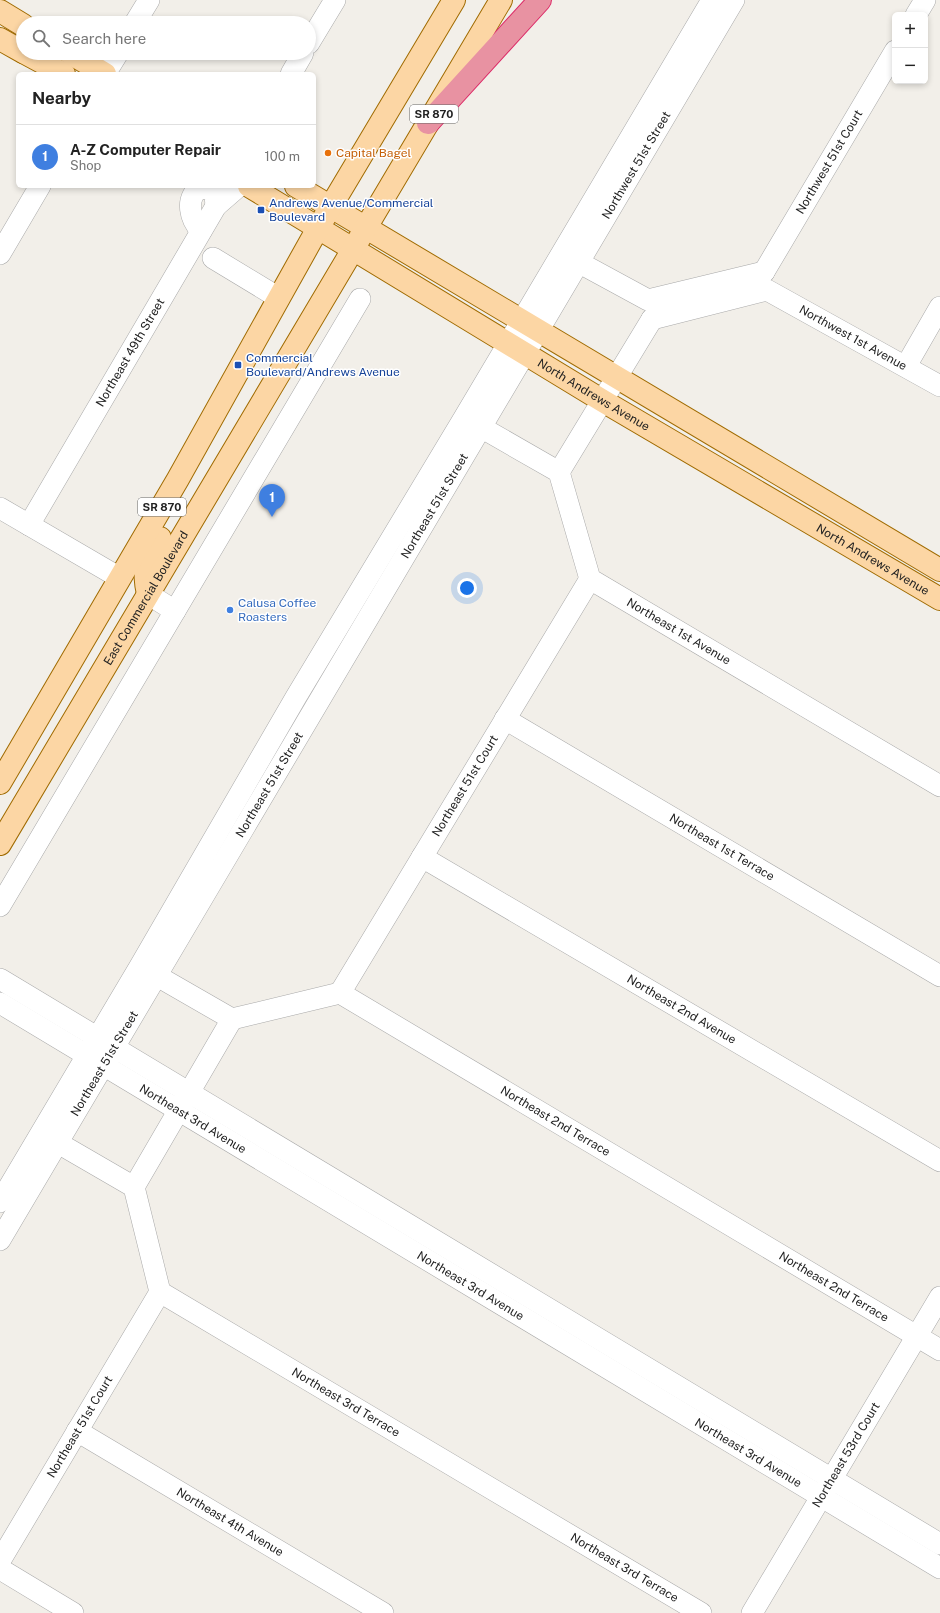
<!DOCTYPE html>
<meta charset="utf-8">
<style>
:root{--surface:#fff;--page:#f6f6f6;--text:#222;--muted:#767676;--line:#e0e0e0;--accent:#ea580c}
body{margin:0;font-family:"Public Sans",sans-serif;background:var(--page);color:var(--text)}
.controls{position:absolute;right:12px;top:12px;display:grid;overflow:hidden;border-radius:6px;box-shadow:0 2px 6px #0003}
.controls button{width:36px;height:36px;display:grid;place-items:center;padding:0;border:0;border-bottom:1px solid var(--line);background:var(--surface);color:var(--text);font:20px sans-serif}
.you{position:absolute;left:467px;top:588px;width:14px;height:14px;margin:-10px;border:3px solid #fff;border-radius:50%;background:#1a73e8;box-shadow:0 0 0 6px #1a73e833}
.badge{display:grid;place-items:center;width:26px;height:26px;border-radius:50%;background:var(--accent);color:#fff;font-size:13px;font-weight:700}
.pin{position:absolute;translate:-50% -33px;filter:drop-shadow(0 1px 2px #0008)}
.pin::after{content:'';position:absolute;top:21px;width:14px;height:12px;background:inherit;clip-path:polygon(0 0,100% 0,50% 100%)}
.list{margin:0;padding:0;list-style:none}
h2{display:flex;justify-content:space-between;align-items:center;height:52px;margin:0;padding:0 16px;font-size:17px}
h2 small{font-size:13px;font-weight:400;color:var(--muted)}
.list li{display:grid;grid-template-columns:26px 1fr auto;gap:12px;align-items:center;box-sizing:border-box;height:64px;padding:0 16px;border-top:1px solid var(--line)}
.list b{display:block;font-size:15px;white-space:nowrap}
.list p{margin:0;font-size:13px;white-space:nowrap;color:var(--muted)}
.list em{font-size:13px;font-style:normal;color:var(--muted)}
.icon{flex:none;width:22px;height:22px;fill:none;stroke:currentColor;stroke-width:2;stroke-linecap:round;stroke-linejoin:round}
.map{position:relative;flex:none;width:940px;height:1613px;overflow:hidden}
.search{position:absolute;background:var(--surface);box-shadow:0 2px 6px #0003;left:16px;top:16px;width:300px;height:44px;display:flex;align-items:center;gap:10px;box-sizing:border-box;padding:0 14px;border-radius:22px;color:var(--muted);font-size:15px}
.panel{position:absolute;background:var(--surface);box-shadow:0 2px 6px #0003;left:16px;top:72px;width:300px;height:116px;border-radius:6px}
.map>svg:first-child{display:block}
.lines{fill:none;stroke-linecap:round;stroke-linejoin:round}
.minor-casing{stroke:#a9a9a9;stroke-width:22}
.major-casing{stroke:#a06b00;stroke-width:24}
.highway-casing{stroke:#dc2a67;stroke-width:24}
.minor{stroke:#fff;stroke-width:21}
.major{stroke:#fcd6a4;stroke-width:22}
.highway{stroke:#e892a2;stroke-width:22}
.food-dot{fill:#e8710a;stroke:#fff;stroke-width:1.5}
.transit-dot{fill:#1a4fb4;stroke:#fff;stroke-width:1.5}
.shop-dot{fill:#3f7fe0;stroke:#fff;stroke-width:1.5}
.labels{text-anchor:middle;stroke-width:3;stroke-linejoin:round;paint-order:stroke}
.shield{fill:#fff;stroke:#646464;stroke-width:1}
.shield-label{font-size:11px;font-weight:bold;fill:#222}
.food-label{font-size:12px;fill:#c56008;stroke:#fff;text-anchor:start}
.street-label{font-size:12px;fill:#222;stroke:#fff}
.transit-label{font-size:12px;fill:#164399;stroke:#fff;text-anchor:start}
.shop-label{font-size:12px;fill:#366cbe;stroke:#fff;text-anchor:start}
</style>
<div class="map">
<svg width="940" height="1613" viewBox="0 0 940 1613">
<rect width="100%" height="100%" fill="#f2efe9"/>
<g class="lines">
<!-- minor casing -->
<g class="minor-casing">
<g id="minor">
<path d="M916,15L925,0"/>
<path d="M135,23L149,0"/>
<path d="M309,43L335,0"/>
<path d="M105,74L118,53"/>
<path d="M291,74L303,53"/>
<path d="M201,231C190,219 185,200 199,188L210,189L215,195L216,206"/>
<path d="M0,254L40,186"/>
<path d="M567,256L648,300L764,272"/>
<path d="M213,258L279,298"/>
<path id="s1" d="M764,272L895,51"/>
<path id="s2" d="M652,319L767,290L940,386"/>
<path d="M906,366L940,307"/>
<path id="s3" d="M470,421L559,472L590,579L940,786"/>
<path d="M559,472L652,319"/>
<path d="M0,508L120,578"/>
<path id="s4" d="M29,525L216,206L239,186"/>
<path d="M148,594L175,611"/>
<path id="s5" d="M505,719L940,976"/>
<path id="s6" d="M422,857L940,1161"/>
<path d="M0,906L360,299"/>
<path id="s7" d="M145,969L232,1019L340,993L940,1350"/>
<path d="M0,979L940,1544"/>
<path id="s8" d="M340,993L590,579"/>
<path id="s9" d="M0,1003L940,1568"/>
<path id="s10" d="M46,1136L134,1187L160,1292L701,1613"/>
<path d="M134,1187L232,1019"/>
<path d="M0,1202L140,966L296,697L464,418L712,0"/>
<path id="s11" d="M0,1240L734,0"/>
<path id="s12" d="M77,1431L383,1613"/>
<path id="s13" d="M0,1561L160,1292"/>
<path d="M0,1569L73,1613"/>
<path id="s14" d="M752,1613L940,1297"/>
</g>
</g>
<!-- major casing -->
<g class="major-casing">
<g id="major">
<path d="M0,11L23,25"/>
<path d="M0,39L23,52"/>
<path d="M25,53L64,74"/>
<path d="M70,53L105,74"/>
<path id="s15" d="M249,186L603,401L940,599"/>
<path d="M296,186L940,570"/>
<path d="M148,594C142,568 147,560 160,538"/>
<path d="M0,783L178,479L318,228L454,0"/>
<path id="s16" d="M0,844L501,0"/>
</g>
</g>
<!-- highway casing -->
<g class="highway-casing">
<path id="highway" d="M428,123L540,0"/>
</g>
<!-- minor -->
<use href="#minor" class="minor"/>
<!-- major -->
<use href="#major" class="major"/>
<!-- highway -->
<use href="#highway" class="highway"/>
</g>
<!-- markers -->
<circle class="food-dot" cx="328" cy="153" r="4"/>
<g class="transit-dot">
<rect x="257" y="206" width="8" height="8" rx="2"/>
<rect x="234" y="361" width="8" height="8" rx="2"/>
</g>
<circle class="shop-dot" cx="230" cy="610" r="4"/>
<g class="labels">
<!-- shield labels -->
<g class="shield">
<rect x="410" y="105" width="48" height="18" rx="3"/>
<rect x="138" y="498" width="48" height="18" rx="3"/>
</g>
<g class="shield-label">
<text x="434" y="118">SR 870</text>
<text x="162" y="511">SR 870</text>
</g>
<!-- food labels -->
<g class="food-label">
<text x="336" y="157">Capital Bagel</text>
</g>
<!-- street labels -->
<g class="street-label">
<text dy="4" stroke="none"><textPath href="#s1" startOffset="128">Northwest 51st Court</textPath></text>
<text dy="4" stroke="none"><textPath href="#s11" startOffset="1249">Northwest 51st Street</textPath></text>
<text dy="4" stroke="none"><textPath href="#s2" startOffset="217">Northwest 1st Avenue</textPath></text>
<text dy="4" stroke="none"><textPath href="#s4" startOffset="200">Northeast 49th Street</textPath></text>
<text dy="4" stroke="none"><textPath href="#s15" startOffset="403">North Andrews Avenue</textPath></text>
<text dy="4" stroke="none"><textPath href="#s11" startOffset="853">Northeast 51st Street</textPath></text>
<text dy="4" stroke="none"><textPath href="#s15" startOffset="727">North Andrews Avenue</textPath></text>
<text dy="4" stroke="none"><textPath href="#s16" startOffset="286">East Commercial Boulevard</textPath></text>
<text dy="4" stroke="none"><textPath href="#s3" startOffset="317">Northeast 1st Avenue</textPath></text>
<text dy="4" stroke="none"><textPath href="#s11" startOffset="529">Northeast 51st Street</textPath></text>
<text dy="4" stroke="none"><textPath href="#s8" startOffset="242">Northeast 51st Court</textPath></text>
<text dy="4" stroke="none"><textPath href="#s5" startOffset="252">Northeast 1st Terrace</textPath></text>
<text dy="4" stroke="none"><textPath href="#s6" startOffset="301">Northeast 2nd Avenue</textPath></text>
<text dy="4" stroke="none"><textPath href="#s11" startOffset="205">Northeast 51st Street</textPath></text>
<text dy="4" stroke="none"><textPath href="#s9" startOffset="225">Northeast 3rd Avenue</textPath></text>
<text dy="4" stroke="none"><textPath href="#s7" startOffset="462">Northeast 2nd Terrace</textPath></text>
<text dy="4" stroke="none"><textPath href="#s9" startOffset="549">Northeast 3rd Avenue</textPath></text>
<text dy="4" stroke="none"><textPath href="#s7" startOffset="786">Northeast 2nd Terrace</textPath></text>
<text dy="4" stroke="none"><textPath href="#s10" startOffset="426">Northeast 3rd Terrace</textPath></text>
<text dy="4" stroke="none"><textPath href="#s13" startOffset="156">Northeast 51st Court</textPath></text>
<text dy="4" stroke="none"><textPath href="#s9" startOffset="873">Northeast 3rd Avenue</textPath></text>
<text dy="4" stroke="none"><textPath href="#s14" startOffset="184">Northeast 53rd Court</textPath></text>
<text dy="4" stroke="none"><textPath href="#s12" startOffset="178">Northeast 4th Avenue</textPath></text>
<text dy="4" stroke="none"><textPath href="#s10" startOffset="750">Northeast 3rd Terrace</textPath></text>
</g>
<!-- transit labels -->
<g class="transit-label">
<text x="269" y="207">Andrews Avenue/Commercial<tspan x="269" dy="14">Boulevard</tspan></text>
<text x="246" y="362">Commercial<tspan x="246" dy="14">Boulevard/Andrews Avenue</tspan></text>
</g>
<!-- shop labels -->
<g class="shop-label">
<text x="238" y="607">Calusa Coffee<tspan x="238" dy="14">Roasters</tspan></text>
</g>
</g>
</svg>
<div class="controls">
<button>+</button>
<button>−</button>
</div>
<div class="you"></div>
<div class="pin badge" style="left:272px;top:517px;background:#3f7fe0">1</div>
<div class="search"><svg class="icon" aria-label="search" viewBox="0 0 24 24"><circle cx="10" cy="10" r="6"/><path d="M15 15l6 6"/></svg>Search here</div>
<section class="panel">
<h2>Nearby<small></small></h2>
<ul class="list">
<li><span class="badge" style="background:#3f7fe0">1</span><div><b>A-Z Computer Repair</b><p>Shop</p></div><em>100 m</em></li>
</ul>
</section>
</div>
